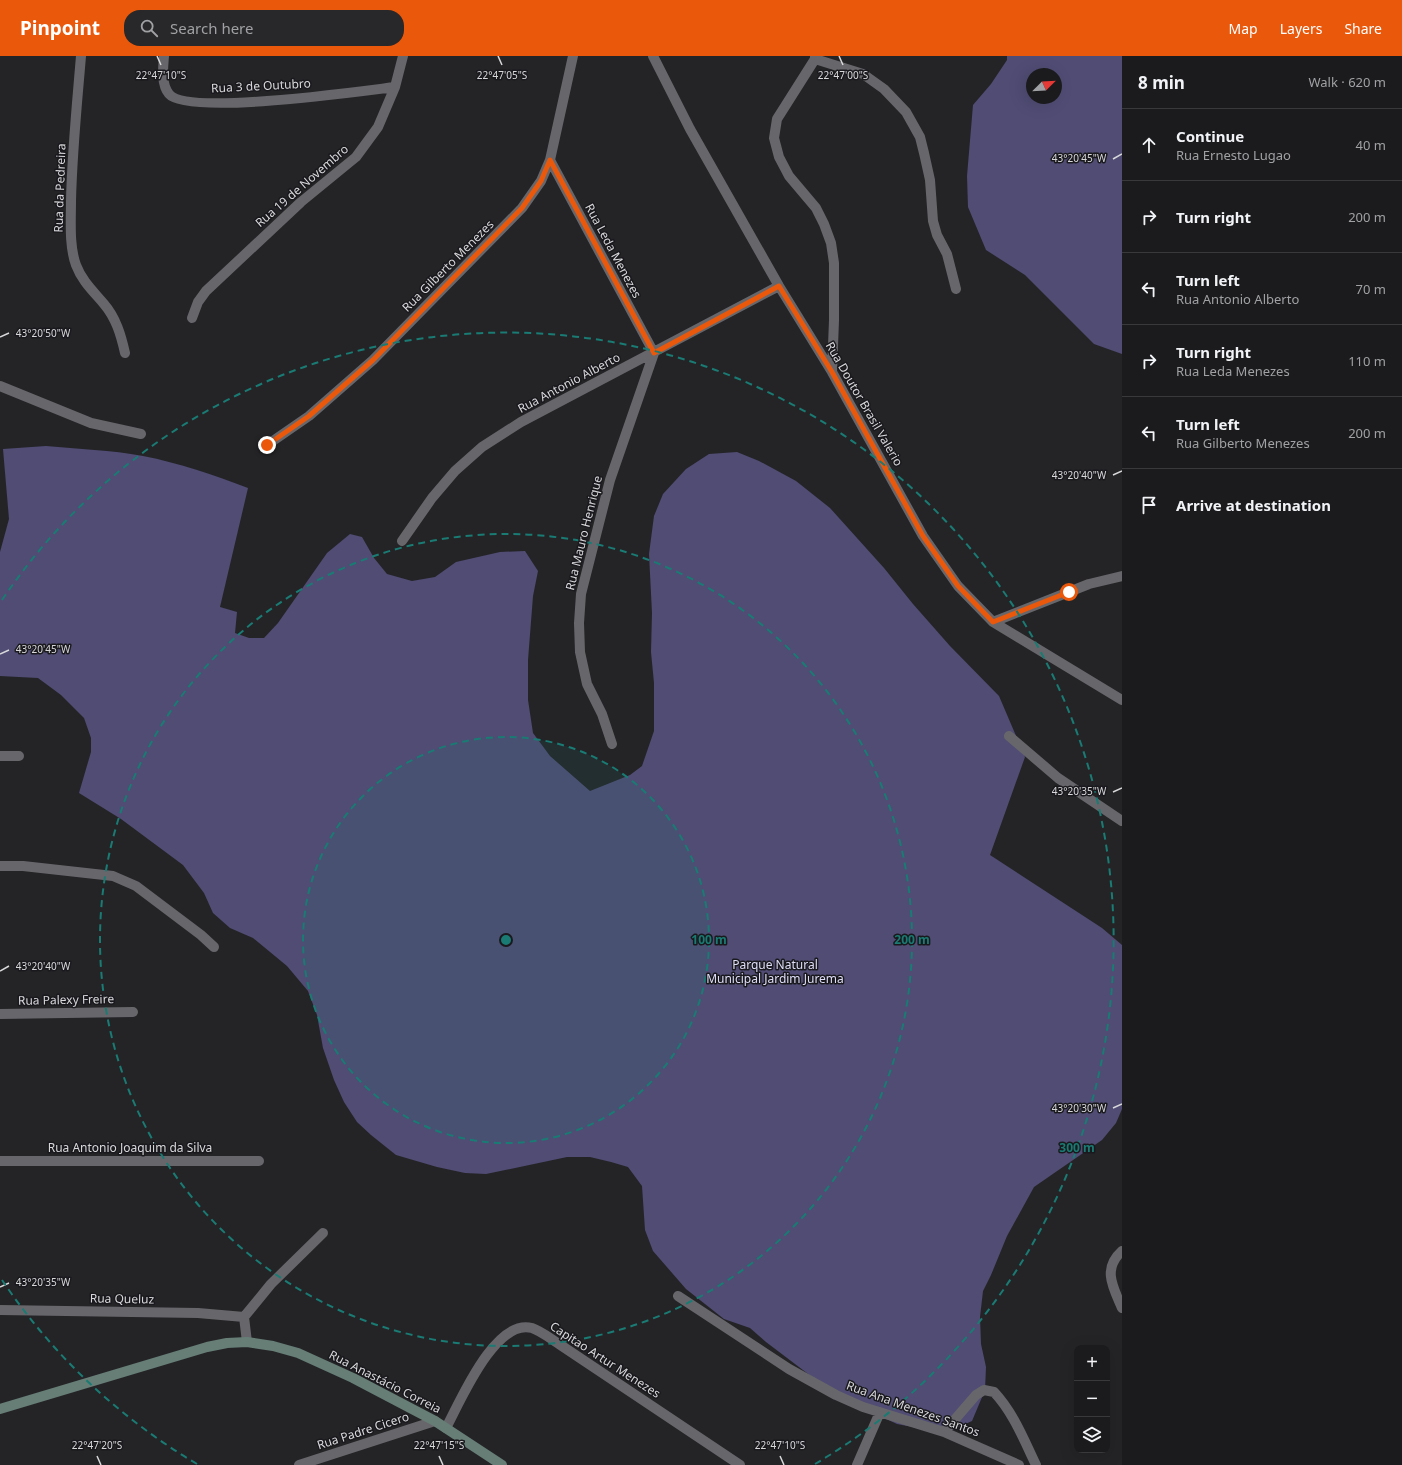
<!DOCTYPE html>
<meta charset="utf-8">
<style>
:root{--surface:#1b1b1d;--page:#28282a;--text:#f1f3f6;--muted:#a0a1a4;--line:#39393b;--accent:#ea580c}
body{margin:0;font-family:"Noto Sans",sans-serif;background:var(--page);color:var(--text)}
.controls{position:absolute;right:12px;bottom:12px;display:grid;overflow:hidden;border-radius:8px;box-shadow:0 4px 16px #0002}
.controls button{width:36px;height:36px;display:grid;place-items:center;padding:0;border:0;border-bottom:1px solid var(--line);background:var(--surface);color:var(--text);font:20px sans-serif}
.compass{position:absolute;left:1026px;top:12px;width:36px;height:36px;border-radius:50%;background:var(--surface);box-shadow:0 4px 16px #0002;rotate:66deg}
.stop{position:absolute;width:12px;height:12px;margin:-9px;border:3px solid #ea580c;border-radius:50%;background:#fff}
.stop.end{background:#ea580c;border-color:#fff;box-shadow:0 1px 4px #0008}
.list{margin:0;padding:0;list-style:none}
h2{display:flex;justify-content:space-between;align-items:center;height:52px;margin:0;padding:0 16px;font-size:17px}
h2 small{font-size:13px;font-weight:400;color:var(--muted)}
.list li{display:grid;grid-template-columns:26px 1fr auto;gap:12px;align-items:center;box-sizing:border-box;height:72px;padding:0 16px;border-top:1px solid var(--line)}
.list b{display:block;font-size:15px;white-space:nowrap}
.list p{margin:0;font-size:13px;white-space:nowrap;color:var(--muted)}
.list em{font-size:13px;font-style:normal;color:var(--muted)}
.icon{flex:none;width:22px;height:22px;fill:none;stroke:currentColor;stroke-width:2;stroke-linecap:round;stroke-linejoin:round}
.map{position:relative;flex:none;width:1122px;height:1409px;overflow:hidden}
header{display:flex;align-items:center;gap:24px;box-sizing:border-box;height:56px;padding:0 20px;background:var(--accent);color:#fff}
header strong{font-size:19px}
nav{display:flex;gap:22px;margin-inline-start:auto;font-size:14px}
.search{width:280px;height:36px;background:var(--page);display:flex;align-items:center;gap:10px;box-sizing:border-box;padding:0 14px;border-radius:16px;color:var(--muted);font-size:15px}
main{display:flex}
aside{flex:1;background:var(--surface)}
.map>svg:first-child{display:block}
.forest{fill:#504c74;fill-rule:evenodd}
.lines{fill:none;stroke-linecap:round;stroke-linejoin:round}
.street{stroke:#67676b;stroke-width:10}
.secondary{stroke:#667e76;stroke-width:10}
.route{stroke:#ea580c;stroke-width:5}
.ticks{fill:none;stroke:#d8d8db;stroke-width:1.5}
.ring{fill:none;stroke:#197b73;stroke-width:2;stroke-dasharray:7 5}
.labels{text-anchor:middle;stroke-width:3;stroke-linejoin:round;paint-order:stroke}
.street-label{font-size:12px;fill:#d8d8db;stroke:#1a1a1e}
.park-label{font-size:12px;fill:#dfdef9;stroke:#1a1a1e}
.ticks-label{font-size:10px;text-anchor:middle;fill:#d8d8db;stroke:#1a1a1e;stroke-width:3;stroke-linejoin:round;paint-order:stroke}
.centre{fill:#197b73;stroke:#1a1a1e;stroke-width:2}
.ring-label{font-size:12px;text-anchor:middle;font-weight:bold;fill:#197b73;stroke:#1a1a1e;stroke-width:3;stroke-linejoin:round;paint-order:stroke}
</style>
<header>
<strong>Pinpoint</strong>
<div class="search"><svg class="icon" aria-label="search" viewBox="0 0 24 24"><circle cx="10" cy="10" r="6"/><path d="M15 15l6 6"/></svg>Search here</div>
<nav><a>Map</a><a>Layers</a><a>Share</a></nav>
</header>
<main>
<div class="map">
<svg width="1122" height="1409" viewBox="0 0 1122 1409">
<rect width="100%" height="100%" fill="#242427"/>
<!-- forest -->
<path class="forest" d="M1007,0H1122V298L1094,288L1025,219L986,194L968,151L967,120L973,49L991,28L1007,4ZM1032,18H1056V42H1032Z
M46,390C78,393 111,394 143,400C179,407 214,419 248,432L220,551L237,556L235,577L249,582H264L278,567L327,497L350,478L362,481L374,502L387,518L412,525L435,521L456,506L500,496L525,495L538,515L533,540L528,604V644L533,677L550,700L590,735L630,719L642,710L654,675V627L651,596L652,557L649,498L654,460L663,438L686,413L709,398L737,396L759,405L796,425L830,452L884,512L913,548L950,590L999,640L1025,701L990,799L1102,872L1122,889V1053L1116,1067L1102,1084L1034,1131L1007,1180L991,1219L983,1235L980,1261L981,1288L986,1311L985,1334L972,1365L952,1374L918,1372L897,1368L867,1354L828,1333L766,1286L750,1272L724,1263L686,1233L653,1195L645,1174L642,1130L628,1111L611,1106L590,1101H567L486,1118L465,1117L437,1111L396,1099L371,1079L357,1066L344,1046L334,1024L323,992L317,959L308,935L287,910L253,882L230,872L213,857L204,837L183,809L121,763L79,737L91,696V682L84,662L61,639L38,622L0,620V496L9,463L3,393Z"/>
<g class="lines">
<!-- street -->
<path class="street" d="M81,0C77,48 72,97 71,145C71,165 69,190 76,209C82,225 93,235 104,248C116,262 121,279 125,297
M164,0C163,12 161,28 169,38C187,60 362,35 395,31
M653,0L690,73L779,230L832,316L923,480L958,530L993,566L1122,644
M815,0V3L777,63L774,82L779,101L789,120L816,152L824,168L831,187L834,207V264L832,316
M815,3L863,18L884,33L906,56L920,81L924,97L930,124L933,165L937,179L947,198L956,233
M550,104L654,297
M192,262L198,246L206,235L301,146L356,101L378,71L395,31L403,0
M0,330L91,367L141,378
M267,389L309,360L373,304L522,152L541,125L550,104L573,0
M402,485L432,442L455,415L482,391L521,366L779,230
M993,566L1089,528L1122,520
M1009,680L1058,722L1122,765
M612,688L602,658L587,628L580,596L579,567L581,538L610,424L654,297
M0,700H19
M0,810H23L113,820L136,830L201,879L214,891
M0,958L133,956
M0,1105H259
M1122,1195C1102,1213 1113,1231 1122,1252
M678,1240L789,1313L836,1339L863,1351L944,1376L1019,1409
M0,1254L198,1257L244,1261
M244,1261L271,1228L323,1177
M244,1261L247,1286
M446,1372C460,1346 495,1262 532,1272C541,1275 551,1283 559,1288L740,1409
M944,1376L976,1339L984,1334L994,1336C1013,1356 1024,1384 1036,1409
M299,1409L435,1365
M857,1409L880,1356"/>
<!-- secondary -->
<path class="secondary" d="M0,1353L207,1291L227,1287L247,1286L273,1290L298,1297L353,1322L435,1365L502,1409"/>
</g>
<g class="lines">
<!-- route -->
<path class="route" d="M267,389L309,360L373,304L522,152L541,125L550,104L654,297L779,230L832,316L923,480L958,530L993,566L1069,536"/>
</g>
<!-- ticks -->
<path class="ticks" d="M157,0L161,9M498,0L502,9M839,0L843,9M1113,103L1122,98M0,281L9,277M1113,419L1122,415M0,598L9,594M1113,736L1122,732M0,915L9,910M1113,1052L1122,1048M0,1231L9,1227M97,1400L101,1409M439,1400L443,1409M780,1400L784,1409"/>
<!-- distance rings -->
<circle cx="506" cy="884" r="203" fill="#197b73" fill-opacity=".12"/>
<g class="ring">
<circle cx="506" cy="884" r="203"/>
<circle cx="506" cy="884" r="406"/>
<path d="M197 1408A608 608 0 0 1 2 1224M2 544A608 608 0 1 1 815 1408"/>
</g>
<g class="labels">
<!-- street labels -->
<g class="street-label">
<text transform="translate(261 30) rotate(-3)" y="4">Rua 3 de Outubro</text>
<text transform="translate(302 130) rotate(-41)" y="4">Rua 19 de Novembro</text>
<text transform="translate(60 132) rotate(-88)" y="4">Rua da Pedreira</text>
<text transform="translate(613 195) rotate(62)" y="4">Rua Leda Menezes</text>
<text transform="translate(448 210) rotate(-45)" y="4">Rua Gilberto Menezes</text>
<text transform="translate(569 327) rotate(-28)" y="4">Rua Antonio Alberto</text>
<text transform="translate(864 348) rotate(60)" y="4">Rua Doutor Brasil Valerio</text>
<text transform="translate(584 477) rotate(-76)" y="4">Rua Mauro Henrique</text>
<text transform="translate(66 944) rotate(-1)" y="4">Rua Palexy Freire</text>
<text x="130" y="1096">Rua Antonio Joaquim da Silva</text>
<text transform="translate(122 1243) rotate(1)" y="4">Rua Queluz</text>
<text transform="translate(605 1304) rotate(33)" y="4">Capitao Artur Menezes</text>
<text transform="translate(385 1326) rotate(27)" y="4">Rua Anastácio Correia</text>
<text transform="translate(913 1353) rotate(20)" y="4">Rua Ana Menezes Santos</text>
<text transform="translate(363 1375) rotate(-18)" y="4">Rua Padre Cicero</text>
</g>
<!-- park labels -->
<g class="park-label">
<text x="775" y="913">Parque Natural<tspan x="775" dy="14">Municipal Jardim Jurema</tspan></text>
</g>
</g>
<g class="ticks-label">
<text x="161" y="23">22°47'10"S</text>
<text x="843" y="23">22°47'00"S</text>
<text x="502" y="23">22°47'05"S</text>
<text x="1079" y="106">43°20'45"W</text>
<text x="43" y="281">43°20'50"W</text>
<text x="1079" y="423">43°20'40"W</text>
<text x="43" y="597">43°20'45"W</text>
<text x="1079" y="739">43°20'35"W</text>
<text x="43" y="914">43°20'40"W</text>
<text x="1079" y="1056">43°20'30"W</text>
<text x="43" y="1230">43°20'35"W</text>
<text x="97" y="1393">22°47'20"S</text>
<text x="439" y="1393">22°47'15"S</text>
<text x="780" y="1393">22°47'10"S</text>
</g>
<circle cx="506" cy="884" r="6" class="centre"/>
<g class="ring-label">
<text x="709" y="888">100 m</text>
<text x="912" y="888">200 m</text>
<text x="1077" y="1096">300 m</text>
</g>
</svg>
<div class="controls">
<button>+</button>
<button>−</button>
<button><svg class="icon" aria-label="layers" viewBox="0 0 24 24"><path d="M12 4l9 5-9 5-9-5zM3 14l9 5 9-5"/></svg></button>
</div>
<svg class="compass" viewBox="-18 -18 36 36"><path d="M0-13l5 13h-10z" fill="#e53935"/><path d="M0 13l5-13h-10z" fill="#a0a1a4"/></svg>
<div class="stop" style="left:1069px;top:536px"></div>
<div class="stop end" style="left:267px;top:389px"></div>
</div>
<aside>
<h2>8 min<small>Walk · 620 m</small></h2>
<ul class="list">
<li><svg class="icon" aria-label="ahead" viewBox="0 0 24 24"><path d="M12 20V5M6 11l6-6 6 6"/></svg><div><b>Continue</b><p>Rua Ernesto Lugao</p></div><em>40 m</em></li>
<li><svg class="icon" aria-label="right" viewBox="0 0 24 24"><path d="M7 20v-9h11M14 6l5 5-5 5"/></svg><div><b>Turn right</b></div><em>200 m</em></li>
<li><svg class="icon" aria-label="left" viewBox="0 0 24 24"><path d="M17 20v-9H6M10 6l-5 5 5 5"/></svg><div><b>Turn left</b><p>Rua Antonio Alberto</p></div><em>70 m</em></li>
<li><svg class="icon" aria-label="right" viewBox="0 0 24 24"><path d="M7 20v-9h11M14 6l5 5-5 5"/></svg><div><b>Turn right</b><p>Rua Leda Menezes</p></div><em>110 m</em></li>
<li><svg class="icon" aria-label="left" viewBox="0 0 24 24"><path d="M17 20v-9H6M10 6l-5 5 5 5"/></svg><div><b>Turn left</b><p>Rua Gilberto Menezes</p></div><em>200 m</em></li>
<li><svg class="icon" aria-label="arrive" viewBox="0 0 24 24"><path d="M6 21V4h12l-3 4 3 4H6"/></svg><div><b>Arrive at destination</b></div></li>
</ul>
</aside>
</main>
